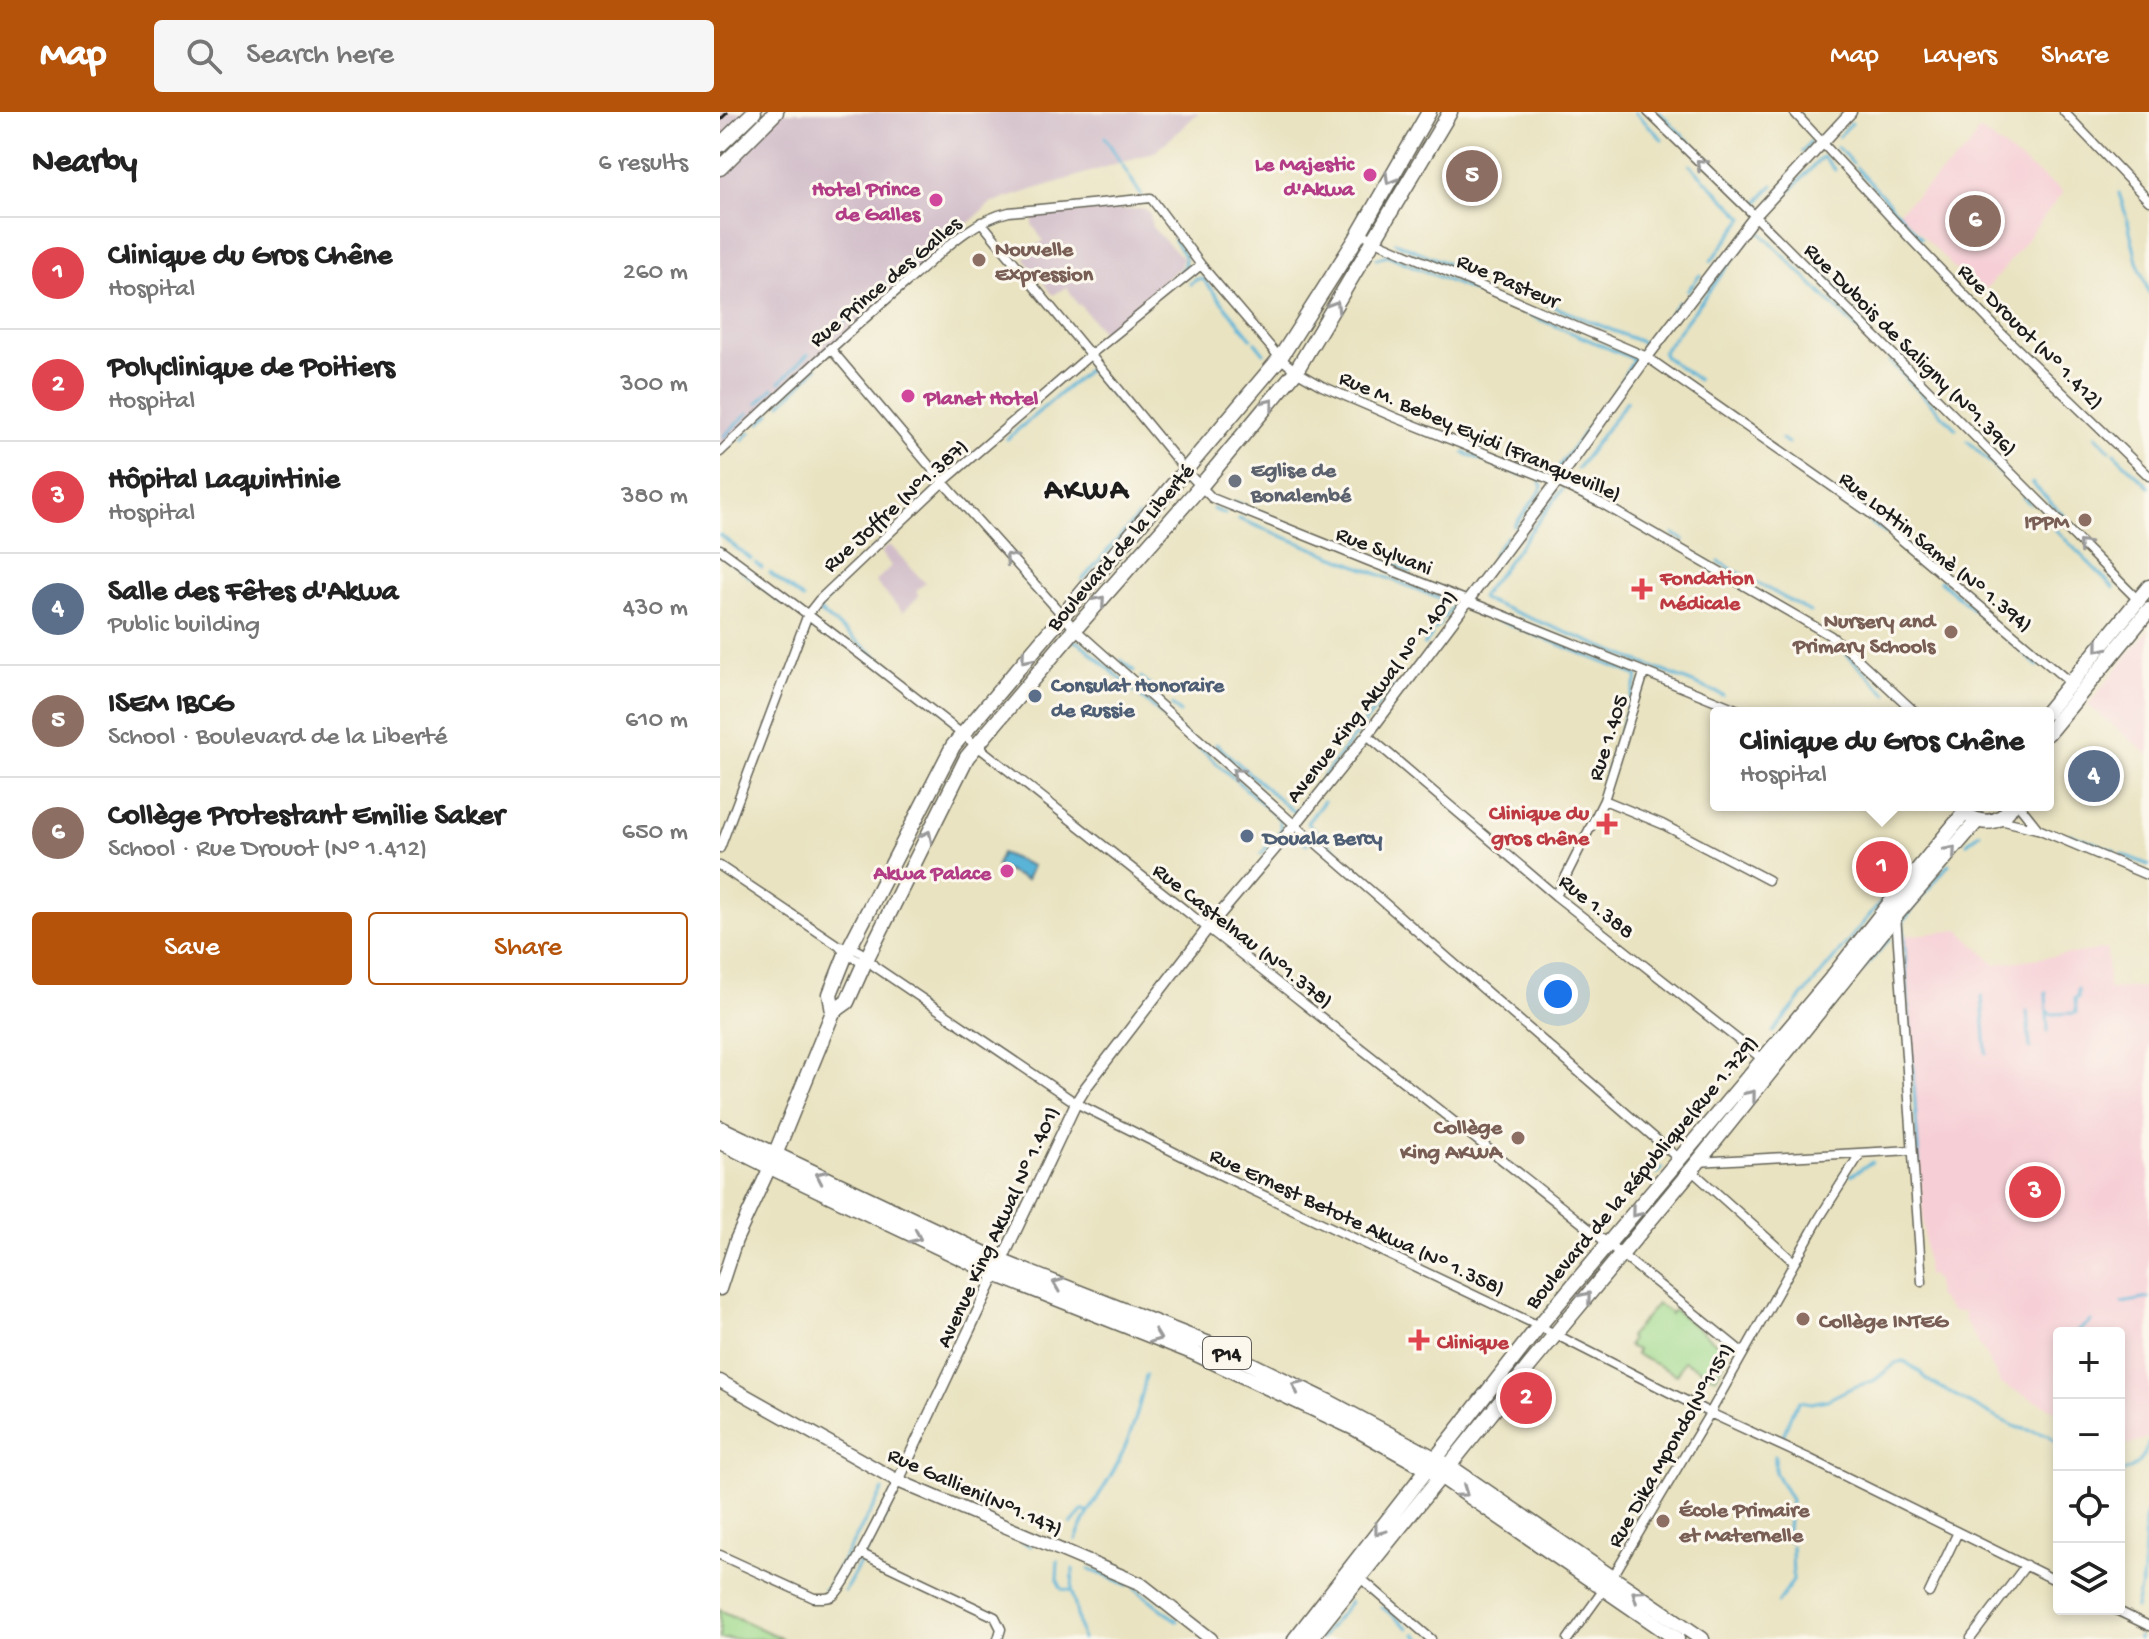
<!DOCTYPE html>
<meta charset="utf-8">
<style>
:root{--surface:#fff;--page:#f6f6f6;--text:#222;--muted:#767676;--line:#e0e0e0;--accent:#b45309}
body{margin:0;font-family:"Gochi Hand",sans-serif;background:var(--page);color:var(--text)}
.controls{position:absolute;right:24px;bottom:24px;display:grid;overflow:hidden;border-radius:8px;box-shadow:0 4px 12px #0003}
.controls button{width:72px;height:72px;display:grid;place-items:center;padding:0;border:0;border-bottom:2px solid var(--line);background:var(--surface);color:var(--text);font:40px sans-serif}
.you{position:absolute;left:838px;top:882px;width:28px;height:28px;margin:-20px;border:6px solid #fff;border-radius:50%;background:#1a73e8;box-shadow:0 0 0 12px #1a73e833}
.badge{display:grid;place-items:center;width:52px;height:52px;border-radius:50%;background:var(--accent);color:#fff;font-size:26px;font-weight:700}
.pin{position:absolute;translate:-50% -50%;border:4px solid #fff;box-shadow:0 2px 8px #0006}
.popup{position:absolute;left:990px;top:595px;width:344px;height:104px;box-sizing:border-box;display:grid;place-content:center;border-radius:8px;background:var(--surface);filter:drop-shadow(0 2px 6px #0005);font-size:26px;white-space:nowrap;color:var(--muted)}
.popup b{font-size:30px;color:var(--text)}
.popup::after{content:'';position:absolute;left:50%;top:100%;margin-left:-16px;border:16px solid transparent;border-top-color:var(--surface)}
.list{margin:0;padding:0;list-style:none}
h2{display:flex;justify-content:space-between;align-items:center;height:104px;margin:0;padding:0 32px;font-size:34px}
h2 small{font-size:26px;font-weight:400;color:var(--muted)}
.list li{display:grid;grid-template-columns:52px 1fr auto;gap:24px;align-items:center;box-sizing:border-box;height:112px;padding:0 32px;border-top:2px solid var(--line)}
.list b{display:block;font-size:30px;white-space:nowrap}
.list p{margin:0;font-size:26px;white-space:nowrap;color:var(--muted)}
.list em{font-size:26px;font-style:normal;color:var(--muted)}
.actions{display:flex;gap:16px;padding:24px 32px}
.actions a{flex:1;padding:18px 0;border:2px solid var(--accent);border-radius:8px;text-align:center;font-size:28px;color:var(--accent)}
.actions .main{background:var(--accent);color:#fff}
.icon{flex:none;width:44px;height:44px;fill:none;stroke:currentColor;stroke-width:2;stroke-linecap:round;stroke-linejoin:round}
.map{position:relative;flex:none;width:1429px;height:1527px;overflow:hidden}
header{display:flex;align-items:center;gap:48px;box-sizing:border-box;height:112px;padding:0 40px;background:var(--accent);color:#fff}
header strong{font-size:38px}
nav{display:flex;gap:44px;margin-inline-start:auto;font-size:28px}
.search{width:560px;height:72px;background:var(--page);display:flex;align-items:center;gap:20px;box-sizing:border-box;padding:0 28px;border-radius:8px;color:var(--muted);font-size:30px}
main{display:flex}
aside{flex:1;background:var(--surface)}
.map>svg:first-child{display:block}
.built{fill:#f6cfd6}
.industrial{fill:#d1bdc9}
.green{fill:#a0da8d;stroke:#5e7b54;stroke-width:2}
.water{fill:#5ab4d8;stroke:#3b687a;stroke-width:2}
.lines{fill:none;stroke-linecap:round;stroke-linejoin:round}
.stream{stroke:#5ab4d8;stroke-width:3}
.minor-casing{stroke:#646256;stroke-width:11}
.tertiary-casing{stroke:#646256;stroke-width:13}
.secondary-casing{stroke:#646256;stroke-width:15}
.primary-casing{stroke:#646256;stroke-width:17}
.trunk-casing{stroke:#646256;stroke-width:17}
.minor{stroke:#fff;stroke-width:8}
.tertiary{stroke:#fff;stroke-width:10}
.secondary{stroke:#fff;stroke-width:12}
.primary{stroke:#fff;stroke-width:14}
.trunk{stroke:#fff;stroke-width:14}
.rail{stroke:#1c1c1c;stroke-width:3;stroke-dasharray:12 6;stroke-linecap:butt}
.oneway{stroke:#999}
.hotel-dot{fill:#d1479c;stroke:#fbf7ec;stroke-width:3}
.education-dot{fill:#8d6e63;stroke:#fbf7ec;stroke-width:3}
.worship-dot{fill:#6b7280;stroke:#fbf7ec;stroke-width:3}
.health-dot{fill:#e0444e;stroke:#fbf7ec;stroke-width:3}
.service-dot{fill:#5c6f8a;stroke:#fbf7ec;stroke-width:3}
.labels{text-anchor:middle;stroke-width:6;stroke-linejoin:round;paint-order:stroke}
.shield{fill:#fbf7ec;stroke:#5f5e5a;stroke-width:2}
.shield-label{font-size:20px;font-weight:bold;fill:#1c1c1c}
.hotel-label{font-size:22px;font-weight:bold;fill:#b23c85;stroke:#fbf7ec;text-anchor:end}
.education-label{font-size:22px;font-weight:bold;fill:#785e54;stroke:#fbf7ec;text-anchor:start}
.street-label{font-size:22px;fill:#1c1c1c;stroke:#fbf7ec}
.worship-label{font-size:22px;font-weight:bold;fill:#5b616d;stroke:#fbf7ec;text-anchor:start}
.health-label{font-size:22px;font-weight:bold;fill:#be3a42;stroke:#fbf7ec;text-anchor:start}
.service-label{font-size:22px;font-weight:bold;fill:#4e5e75;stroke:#fbf7ec;text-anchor:start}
.district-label{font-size:30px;font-weight:bold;letter-spacing:2px;fill:#1c1c1c;stroke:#fbf7ec}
</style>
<header>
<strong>Map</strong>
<div class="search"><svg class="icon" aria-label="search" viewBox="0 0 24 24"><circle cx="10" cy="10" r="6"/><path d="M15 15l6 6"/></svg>Search here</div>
<nav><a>Map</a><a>Layers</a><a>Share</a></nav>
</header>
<main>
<aside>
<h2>Nearby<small>6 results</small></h2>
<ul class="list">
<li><span class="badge" style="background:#e0444e">1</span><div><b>Clinique du Gros Chêne</b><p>Hospital</p></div><em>260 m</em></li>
<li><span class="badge" style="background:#e0444e">2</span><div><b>Polyclinique de Poitiers</b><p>Hospital</p></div><em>300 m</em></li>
<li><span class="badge" style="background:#e0444e">3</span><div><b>Hôpital Laquintinie</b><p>Hospital</p></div><em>380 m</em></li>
<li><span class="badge" style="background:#5c6f8a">4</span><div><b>Salle des Fêtes d'Akwa</b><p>Public building</p></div><em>430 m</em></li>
<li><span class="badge" style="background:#8d6e63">5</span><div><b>ISEM IBCG</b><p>School · Boulevard de la Liberté</p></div><em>610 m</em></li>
<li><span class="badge" style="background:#8d6e63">6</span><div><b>Collège Protestant Emilie Saker</b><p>School · Rue Drouot (N° 1.412)</p></div><em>650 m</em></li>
</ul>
<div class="actions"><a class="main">Save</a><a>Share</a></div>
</aside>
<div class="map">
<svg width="1429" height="1527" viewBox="0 0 1429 1527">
<rect width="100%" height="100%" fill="#fbf7ec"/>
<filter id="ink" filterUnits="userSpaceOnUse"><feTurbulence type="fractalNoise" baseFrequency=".0125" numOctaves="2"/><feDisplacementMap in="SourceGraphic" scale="16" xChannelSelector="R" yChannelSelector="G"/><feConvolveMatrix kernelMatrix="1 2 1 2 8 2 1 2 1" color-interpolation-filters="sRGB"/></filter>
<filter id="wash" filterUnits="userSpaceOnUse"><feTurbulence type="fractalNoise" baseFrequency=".006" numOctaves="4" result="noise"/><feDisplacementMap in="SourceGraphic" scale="32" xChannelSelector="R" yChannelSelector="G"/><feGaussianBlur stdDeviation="1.8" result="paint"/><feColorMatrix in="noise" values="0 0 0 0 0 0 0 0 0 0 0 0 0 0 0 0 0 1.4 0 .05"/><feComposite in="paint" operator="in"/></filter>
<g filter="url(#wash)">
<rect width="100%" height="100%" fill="#e9e3c1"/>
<!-- built -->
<path class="built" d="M1261,19L1343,80L1280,162L1260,183L1179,99L1247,38L1255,27L1256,21Z
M1429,517V643L1368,593Z
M1239,818L1275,852L1387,837L1388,877L1429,875V1325L1399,1337V1221H1339V1300L1281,1272L1265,1242L1245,1210L1244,1200H1232L1217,1183L1216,1167H1213V1163L1207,1164L1183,824Z"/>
<!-- industrial -->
<path class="industrial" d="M0,0H479L437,39L271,91L0,337Z
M424,97L430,101L432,115L462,146L460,155L383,221L360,193L361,192L358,193L347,175L333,183L308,152L304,146L317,136L318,137L316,133L323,129L312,112L316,101Z
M170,433L205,471L196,479L199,484L183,500L155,470L171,454L161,440Z"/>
<!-- green -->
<path class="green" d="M937,1192L950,1200V1202L954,1198L1004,1237L1008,1244L996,1266L964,1249L957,1263L915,1242L917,1238L908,1234L911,1228L909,1225Z
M0,1498L63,1527H0Z"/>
<!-- water -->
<path class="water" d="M281,741L312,754L306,768L276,754Z"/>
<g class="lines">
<!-- stream -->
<path class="stream" d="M915,0L942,27
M939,0L951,12
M954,15L976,36
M1119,24L1132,11
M385,25L421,83
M1117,35L1133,51
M979,39L1034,91L1038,90L1053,73
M1082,40L1090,30
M1103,45L1115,58
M970,53L1024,106L1001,136
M1136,55L1201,126
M1399,81L1406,103
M1067,82L1102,45
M1407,106L1417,149L1429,181
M1050,108L1056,113
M274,114L281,108L299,107
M454,128L465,145L464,155L460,159
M675,130L779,173
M656,147L667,143L914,247L897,276L837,357
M991,149L999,139
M1096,154L1153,211
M179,160L198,142
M975,169L980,163
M470,172L477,167H483L531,226
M783,174L926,232L929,231L958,190
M968,178L973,172
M104,228L174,165
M535,230L544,241
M1169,249L1236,317
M978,268L944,244L943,240L1035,118H1038L1139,219
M60,270L88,242
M38,291L53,276
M61,292L98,255
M409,302L456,357L454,362
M40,311L50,301
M4,324L28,301
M1376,324L1390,338
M287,327L369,257L404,297
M1062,327L1068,331
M22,328L31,320
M1248,329L1283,364
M744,341L802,363
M1394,341L1429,375
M857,357L907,289
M1312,371L1353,413
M842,378L761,485L762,487L1003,583
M1303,385L1310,392
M516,390L525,394
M1131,395L1165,421
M493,397L505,402
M519,407L726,489
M1327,409L1394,476
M794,414L820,380L822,374L820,370
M954,422L964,428
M0,423L31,447
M0,442L34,468
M773,442L787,424
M999,450L1090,500
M36,451L42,456
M670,451L691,460
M50,461L83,487
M362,468L418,404
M1220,469L1296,534
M37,471L62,491
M111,482L98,498L235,607
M750,499L753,498L918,564L886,662
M724,506L733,494
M715,518L721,511
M353,529L360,531L559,706L561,718L541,742
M704,533L712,523
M1119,535L1167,582
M1302,540L1318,554
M401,548L414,559
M421,565L435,578
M662,589L674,572
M452,593L460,601
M1182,598L1185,601
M496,632L571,698L576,700L659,592
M604,689L587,711L621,742
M1351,722L1395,739
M578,725L587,732
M1247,731L1260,721
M1401,742L1429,753
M1184,808L1229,752
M1183,809L1199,1051
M1326,881L1328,919
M1262,884L1266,941
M190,889L199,896
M1307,899L1310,936
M1327,899L1331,902L1356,901L1355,886H1358V877
M1099,910L1170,826
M1053,920L1172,776
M1021,925L1036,936
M937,1062L942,1056
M1131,1063L1152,1050
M1402,1191L1429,1186
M1355,1221L1371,1209
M1063,1324L1072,1300L1080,1289L1091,1291L1107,1288L1131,1276L1155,1268L1176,1251L1184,1249L1200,1260L1207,1268L1273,1304L1296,1315L1329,1323L1337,1331L1335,1356L1339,1363
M1055,1343V1360L1071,1388L1067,1425L1069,1430
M1399,1361C1420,1355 1422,1349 1429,1330
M351,1412L363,1398L368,1401
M356,1428C365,1403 380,1383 393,1360C409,1331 420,1296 426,1263
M302,1430L311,1434
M338,1449L337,1468L342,1477L352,1479
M353,1457L352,1479L362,1527
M369,1457L408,1473
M415,1476L457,1509
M104,1477L107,1476L163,1378
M125,1479L173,1389
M1064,1481L1073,1469L1072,1435
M1058,1491L1064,1482
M662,1495L688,1516
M1416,1496L1423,1463L1425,1408L1429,1393
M695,1522L701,1527
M1418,1525V1527
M600,1527L630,1490"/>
</g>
</g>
<g filter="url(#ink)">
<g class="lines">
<!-- minor casing -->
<g class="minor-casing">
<path id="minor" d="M928,0L1035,104L1419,489
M1074,0L1188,124L1284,224L1429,364
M1344,0L1429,89
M261,110L466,359L492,386L1026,601
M640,119L653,128L927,245L1150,401L1353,573
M110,236L223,370L355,517L575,713L960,1048
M0,340C62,281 123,224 188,169C218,144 249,109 289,100L431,86L481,153L560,246L576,259L602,274L674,305L837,370L881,391L1111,524L1127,537L1196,601
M0,437C161,555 317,682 475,806C658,950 842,1093 1022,1240
M647,623L836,784L1045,949
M884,688L942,712L1048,768
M1299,693L1318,717L1429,764
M1280,708L1317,717
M0,736L88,502L99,488L223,370L370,243L481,153
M0,754L119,834L126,842L145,852
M836,784L884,688L924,561
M1176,803L1202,1170
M119,834C134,835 146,840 154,854L356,991L492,1059L819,1214L990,1301L1090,1347L1339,1470
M977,1050L1192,1038
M970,1057L1074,1150
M140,1441L275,1505L281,1517L278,1527
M0,1443L94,1486C100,1486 107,1487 113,1484C126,1476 168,1387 178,1369
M637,1463L711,1527
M1209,1481L1238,1420
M1394,1497L1429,1514
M1251,1526L1306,1453
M848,1527L892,1466L990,1301L1100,1105L1140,1042"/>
</g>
<!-- tertiary casing -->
<g class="tertiary-casing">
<path id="tertiary" d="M178,1369L356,991L366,975L488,816L575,713L647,623L837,370L927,245L1035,104L1131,0"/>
</g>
<!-- secondary casing -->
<g class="secondary-casing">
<path id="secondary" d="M0,1177L16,1128L50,1055
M0,1269L178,1369L421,1472L491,1527"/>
</g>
<!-- primary casing -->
<g class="primary-casing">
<path id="primary" d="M1326,601L1429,475
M1328,621L1429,498
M1252,706C1269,714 1283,709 1292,693
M113,900L127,890L144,852L247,645L355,517L480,375L576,259L730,0
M0,1016L280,1149L494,1234L607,1289L729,1354L982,1527
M0,1030L50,1055L275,1162L472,1240L634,1316L720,1364L957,1527
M50,1055L113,900L110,882L126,842L233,634L560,246L636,127L709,0
M575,1527L819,1214L1110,868L1167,795L1246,699
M590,1527L810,1253L978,1050L1176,803L1257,709"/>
</g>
<!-- trunk casing -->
<g class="trunk-casing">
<path id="trunk" d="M0,33L34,0
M0,56L56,0"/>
</g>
<!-- minor -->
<use href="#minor" class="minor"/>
<!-- tertiary -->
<use href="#tertiary" class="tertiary"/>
<!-- secondary -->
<use href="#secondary" class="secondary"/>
<!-- primary -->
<use href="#primary" class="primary"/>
<!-- trunk -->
<use href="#trunk" class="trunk"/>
<!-- rail -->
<path class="rail" d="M0,8L8,0"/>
</g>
<!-- one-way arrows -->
<defs><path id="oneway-chevron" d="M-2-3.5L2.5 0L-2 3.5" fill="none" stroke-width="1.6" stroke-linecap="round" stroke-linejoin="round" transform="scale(2)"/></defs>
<g class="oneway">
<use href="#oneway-chevron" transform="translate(981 52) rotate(-136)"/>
<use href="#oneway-chevron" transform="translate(670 67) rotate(120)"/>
<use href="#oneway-chevron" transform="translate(615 194) rotate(-59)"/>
<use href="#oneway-chevron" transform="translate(549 292) rotate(-51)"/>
<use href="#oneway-chevron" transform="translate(1363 433) rotate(-135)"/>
<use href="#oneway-chevron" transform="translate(290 446) rotate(-132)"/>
<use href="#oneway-chevron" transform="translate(380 489) rotate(-49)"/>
<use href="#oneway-chevron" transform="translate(1380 535) rotate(129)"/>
<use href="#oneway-chevron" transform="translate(306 546) rotate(131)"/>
<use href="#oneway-chevron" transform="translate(517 661) rotate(-138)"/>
<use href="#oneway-chevron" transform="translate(207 724) rotate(-64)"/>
<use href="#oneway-chevron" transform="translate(1231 739) rotate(-49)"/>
<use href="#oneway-chevron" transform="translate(1031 983) rotate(-51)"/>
<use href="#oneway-chevron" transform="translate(101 1064) rotate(-155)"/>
<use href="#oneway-chevron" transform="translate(916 1100) rotate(129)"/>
<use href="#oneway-chevron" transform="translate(196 1125) rotate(25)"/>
<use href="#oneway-chevron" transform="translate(338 1172) rotate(-158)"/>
<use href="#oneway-chevron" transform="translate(866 1185) rotate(-50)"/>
<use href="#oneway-chevron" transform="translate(436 1225) rotate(21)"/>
<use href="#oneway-chevron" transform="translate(577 1274) rotate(-154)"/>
<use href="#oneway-chevron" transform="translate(743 1380) rotate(35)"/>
<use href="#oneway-chevron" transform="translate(659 1418) rotate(127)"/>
<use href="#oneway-chevron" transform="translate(917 1483) rotate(-145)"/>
</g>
</g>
<!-- markers -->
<g class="hotel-dot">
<circle cx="650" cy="63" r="8"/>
<circle cx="216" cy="88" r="8"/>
<circle cx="188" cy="284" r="8"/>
<circle cx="287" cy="759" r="8"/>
</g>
<g class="education-dot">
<circle cx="259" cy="148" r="8"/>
<circle cx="1365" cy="408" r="8"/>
<circle cx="1231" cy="520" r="8"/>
<circle cx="798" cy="1026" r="8"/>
<circle cx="1083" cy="1207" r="8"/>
<circle cx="943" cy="1409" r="8"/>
</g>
<circle class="worship-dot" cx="515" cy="369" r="8"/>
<g class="health-dot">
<path d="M918 465h8v8h8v8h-8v8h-8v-8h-8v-8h8z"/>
<path d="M883 700h8v8h8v8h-8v8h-8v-8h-8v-8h8z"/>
<path d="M695 1216h8v8h8v8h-8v8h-8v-8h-8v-8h8z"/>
</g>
<g class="service-dot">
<circle cx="315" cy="584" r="8"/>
<circle cx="527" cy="724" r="8"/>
</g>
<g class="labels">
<!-- shield labels -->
<rect class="shield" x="483" y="1225" width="48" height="32" rx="6"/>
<g class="shield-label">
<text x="507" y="1248">P14</text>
</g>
<!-- hotel labels -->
<g class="hotel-label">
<text x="634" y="58">Le Majestic<tspan x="634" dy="25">d'Akwa</tspan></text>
<text x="200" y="83">Hotel Prince<tspan x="200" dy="25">de Galles</tspan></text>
<text x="204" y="292" text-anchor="start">Planet Hotel</text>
<text x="271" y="767">Akwa Palace</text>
</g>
<!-- education labels -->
<g class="education-label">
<text x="275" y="143">Nouvelle<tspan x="275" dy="25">Expression</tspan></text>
<text x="1349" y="416" text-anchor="end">IPPM</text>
<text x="1215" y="515" text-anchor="end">Nursery and<tspan x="1215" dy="25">Primary Schools</tspan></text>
<text x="782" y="1021" text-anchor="end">Collège<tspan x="782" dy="25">King AKWA</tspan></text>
<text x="1099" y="1215">Collège INTEG</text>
<text x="959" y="1404">École Primaire<tspan x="959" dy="25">et Maternelle</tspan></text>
</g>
<!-- street labels -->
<g class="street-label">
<text transform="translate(789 167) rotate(23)" y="8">Rue Pasteur</text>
<text transform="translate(164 168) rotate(-40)" y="8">Rue Prince des Galles</text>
<text transform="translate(1312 223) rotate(45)" y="8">Rue Drouot (N° 1.412)</text>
<text transform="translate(1192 236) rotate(45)" y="8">Rue Dubois de Saligny (N°1.396)</text>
<text transform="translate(761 322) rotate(23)" y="8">Rue M. Bebey Eyidi (Franqueville)</text>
<text transform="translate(174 392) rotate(-42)" y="8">Rue Joffre (N°1.387)</text>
<text transform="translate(399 434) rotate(-49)" y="8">Boulevard de la Liberté</text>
<text transform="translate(665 437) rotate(21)" y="8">Rue Sylvani</text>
<text transform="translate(1217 438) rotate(39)" y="8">Rue Lottin Samè (N° 1.394)</text>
<text transform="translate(650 583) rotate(-52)" y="8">Avenue King Akwa( N° 1.401)</text>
<text transform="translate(886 625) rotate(-72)" y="8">Rue 1.405</text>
<text transform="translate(878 793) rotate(39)" y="8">Rue 1.388</text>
<text transform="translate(524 822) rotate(38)" y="8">Rue Castelnau (N°1.378)</text>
<text transform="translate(920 1059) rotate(-50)" y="8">Boulevard de la République(Rue 1.729)</text>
<text transform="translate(638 1108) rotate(25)" y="8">Rue Ernest Betote Akwa (N° 1.358)</text>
<text transform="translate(276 1114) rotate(-65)" y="8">Avenue King Akwa( N° 1.401)</text>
<text transform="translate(949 1332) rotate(-60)" y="8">Rue Dika Mpondo(N°1151)</text>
<text transform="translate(256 1378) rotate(24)" y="8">Rue Gallieni(N°1.147)</text>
</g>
<!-- worship labels -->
<g class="worship-label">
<text x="531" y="364">Eglise de<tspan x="531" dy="25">Bonalembé</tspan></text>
</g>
<!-- health labels -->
<g class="health-label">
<text x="940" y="472">Fondation<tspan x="940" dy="25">Médicale</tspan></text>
<text x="869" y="707" text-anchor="end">Clinique du<tspan x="869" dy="25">gros chêne</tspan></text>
<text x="717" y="1236">Clinique</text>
</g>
<!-- service labels -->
<g class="service-label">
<text x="331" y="579">Consulat Honoraire<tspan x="331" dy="25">de Russie</tspan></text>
<text x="543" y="732">Douala Bercy</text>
</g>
<!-- district labels -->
<g class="district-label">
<text x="367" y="386">AKWA</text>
</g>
</g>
</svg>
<div class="controls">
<button>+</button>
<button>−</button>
<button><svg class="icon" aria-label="locate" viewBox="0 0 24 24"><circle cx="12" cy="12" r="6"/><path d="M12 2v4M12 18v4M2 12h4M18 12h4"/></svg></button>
<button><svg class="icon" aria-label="layers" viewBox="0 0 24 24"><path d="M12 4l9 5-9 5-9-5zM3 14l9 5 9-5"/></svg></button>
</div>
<div class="you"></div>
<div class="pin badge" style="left:1162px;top:755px;background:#e0444e">1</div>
<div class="popup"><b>Clinique du Gros Chêne</b>Hospital</div>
<div class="pin badge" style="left:806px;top:1286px;background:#e0444e">2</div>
<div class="pin badge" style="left:1315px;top:1080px;background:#e0444e">3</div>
<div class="pin badge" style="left:1374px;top:664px;background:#5c6f8a">4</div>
<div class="pin badge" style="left:752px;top:64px;background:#8d6e63">5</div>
<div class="pin badge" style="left:1255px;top:109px;background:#8d6e63">6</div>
</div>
</main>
